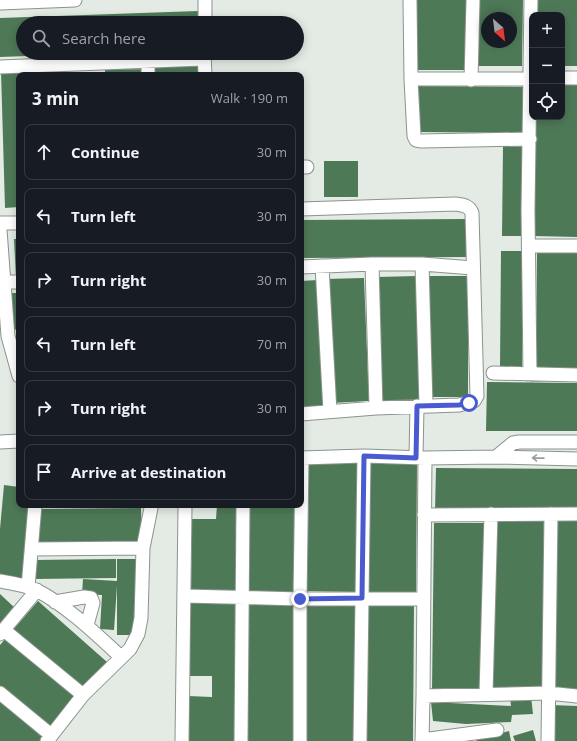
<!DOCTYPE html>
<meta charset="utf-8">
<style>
:root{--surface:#171b24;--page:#242831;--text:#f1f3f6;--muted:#9ea1a6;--line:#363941}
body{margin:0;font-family:"Open Sans",sans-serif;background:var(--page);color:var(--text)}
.controls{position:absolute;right:12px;top:12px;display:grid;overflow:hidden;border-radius:8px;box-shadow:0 2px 10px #0003}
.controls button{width:36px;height:36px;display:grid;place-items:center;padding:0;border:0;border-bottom:1px solid var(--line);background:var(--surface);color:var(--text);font:20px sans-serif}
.compass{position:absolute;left:481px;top:12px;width:36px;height:36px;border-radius:50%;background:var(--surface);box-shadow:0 2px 10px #0003;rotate:152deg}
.stop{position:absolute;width:12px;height:12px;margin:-9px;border:3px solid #495bcf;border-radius:50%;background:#fff}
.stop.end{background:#495bcf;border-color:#fff;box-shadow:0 1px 4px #0008}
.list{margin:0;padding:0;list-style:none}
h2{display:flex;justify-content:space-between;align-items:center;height:52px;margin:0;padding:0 16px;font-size:17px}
h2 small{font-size:13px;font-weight:400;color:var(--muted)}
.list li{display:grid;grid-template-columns:26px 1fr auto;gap:12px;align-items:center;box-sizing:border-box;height:56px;margin:0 8px 8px;padding:0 8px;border:1px solid var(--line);border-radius:8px}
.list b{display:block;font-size:15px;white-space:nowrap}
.list em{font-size:13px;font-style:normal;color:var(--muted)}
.icon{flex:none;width:22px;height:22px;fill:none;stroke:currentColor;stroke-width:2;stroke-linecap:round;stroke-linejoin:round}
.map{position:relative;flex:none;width:577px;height:741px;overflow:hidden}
.search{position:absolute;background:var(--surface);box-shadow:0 2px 10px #0003;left:16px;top:16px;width:288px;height:44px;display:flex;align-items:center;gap:10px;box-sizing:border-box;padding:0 14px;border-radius:22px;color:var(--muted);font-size:15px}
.panel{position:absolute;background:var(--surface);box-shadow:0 2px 10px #0003;left:16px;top:72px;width:288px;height:436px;border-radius:8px}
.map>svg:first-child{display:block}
.building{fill:#4e7957;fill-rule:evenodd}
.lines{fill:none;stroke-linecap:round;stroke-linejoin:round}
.minor-casing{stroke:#8b938d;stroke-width:15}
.minor{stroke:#fff;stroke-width:13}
.oneway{stroke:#9a9c9a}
.route{stroke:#495bcf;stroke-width:5}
</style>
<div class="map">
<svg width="577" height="741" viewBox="0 0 577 741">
<rect width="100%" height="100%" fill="#e3ebe4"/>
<!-- building -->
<path class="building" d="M417,0H471L470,70H416Z
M479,0H523L522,66H478ZM487,18H511V42H487Z
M537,0H577V66H562V15H537Z
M198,11V23H23V53H81L82,54L0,57V18Z
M199,62V75H155V63Z
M143,68V75H105V69Z
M45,69V75H19V207L5,208L1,71Z
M94,72V75H55V74Z
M562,85H577V237L534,236L535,117H562Z
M417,86L529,87L528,133L417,132Z
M503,146L525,147L524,236H502Z
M324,161H358V197H324Z
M467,219V257L301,258V220Z
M14,239H19V279H16Z
M501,251H523L522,368L500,367Z
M537,253H577V374H536Z
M417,276L423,400L383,402L377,277Z
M428,276H468V397H427Z
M364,278L369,401L331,403L325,279Z
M318,280L324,410L301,411V281Z
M12,293H19V329L13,330Z
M487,382L577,383V431H486Z
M309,463H359L357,592L307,591Z
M369,463L417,464L416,595L367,594Z
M436,468L577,469V513L435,512Z
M4,485L19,487V505H32L25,581L0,579V529Z
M217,505H239L237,591H191L192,519H216Z
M249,505H298L297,592H248Z
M141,508L142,542L37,544V509Z
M493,517H544L542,691L491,690Z
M555,517H577V689L553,688Z
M434,523H486L484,691H432Z
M116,559V578L33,579V560Z
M117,559H137L138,635H117V586L114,630L100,629L102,595L82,594L83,579L117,581Z
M0,594L16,609L0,627Z
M38,601L107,662L81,691L12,631Z
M189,602H238L236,741H188V696L212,697V676H189Z
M248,602H296L294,741H247Z
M307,603H356L354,741H305Z
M366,603H414L413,741H364Z
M7,637L77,698L49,730L0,687V645Z
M531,696L533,714L512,715L511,722L466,724L433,721L431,702L511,706L510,697Z
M0,701L43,738L41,741H0Z
M551,705L577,706V741H551Z
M533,730L536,741H515L513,736Z
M509,731L511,741H477L476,740Z"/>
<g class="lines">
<!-- minor casing -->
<g class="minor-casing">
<path id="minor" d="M410,0L411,79L414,136L416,140L422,141L530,139
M0,3L75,0
M205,23V0
M204,53L205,75
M148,61V75
M0,67L204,59
M562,78H577
M411,79H532
M471,80L473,0
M301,167H307
M301,209L455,204C462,205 469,205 472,213L477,396L474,401L459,405L376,408L301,414
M0,223H19
M0,230L8,336L19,376
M529,246H577
M372,264L376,408
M422,264L426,406
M322,266L330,412
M301,267L372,264H422L473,268
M5,282H19
M493,373L577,375
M530,375L528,210L531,0
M0,442L19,441
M416,457L417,406
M496,457L513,443L519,442H577
M301,458L364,456L425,458L496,457L577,459
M424,515L577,514
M32,549L143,548
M0,581C12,583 25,585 36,590C66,605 96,634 121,657
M28,587L35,505
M184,596L300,599H424
M55,602L84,597L91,598L93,603L87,625
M4,630L83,695
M0,634L37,590
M0,693L51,735
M486,694L491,514
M423,696L548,693L577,696
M422,740L497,730
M47,741L83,695L130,649L138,634L141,618L143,548L151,508L150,505
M182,741L185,507
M241,741L243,505
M300,741V599L302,458
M360,741L364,456
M422,741L423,696L425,458
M548,741L551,514"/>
</g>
<!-- minor -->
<use href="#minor" class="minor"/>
</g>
<!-- one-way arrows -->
<defs><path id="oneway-shaft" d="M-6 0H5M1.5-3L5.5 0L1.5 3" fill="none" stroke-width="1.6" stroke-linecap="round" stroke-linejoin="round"/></defs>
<use class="oneway" href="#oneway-shaft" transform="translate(538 458) rotate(-179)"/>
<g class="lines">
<!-- route -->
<path class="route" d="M300,599L362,598L364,456L416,458L417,406L459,405L469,403"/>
</g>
</svg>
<div class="controls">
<button>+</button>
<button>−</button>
<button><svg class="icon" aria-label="locate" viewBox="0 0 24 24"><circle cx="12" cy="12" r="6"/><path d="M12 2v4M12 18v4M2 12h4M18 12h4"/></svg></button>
</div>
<svg class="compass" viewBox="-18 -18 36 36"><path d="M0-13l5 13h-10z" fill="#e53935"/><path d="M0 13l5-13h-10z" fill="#9ea1a6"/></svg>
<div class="stop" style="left:469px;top:403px"></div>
<div class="stop end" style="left:300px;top:599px"></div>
<div class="search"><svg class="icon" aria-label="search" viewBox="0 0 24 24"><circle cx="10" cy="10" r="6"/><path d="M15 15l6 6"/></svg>Search here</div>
<section class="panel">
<h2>3 min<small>Walk · 190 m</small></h2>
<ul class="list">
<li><svg class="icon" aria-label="ahead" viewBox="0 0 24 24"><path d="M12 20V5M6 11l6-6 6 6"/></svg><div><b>Continue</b></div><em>30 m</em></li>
<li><svg class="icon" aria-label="left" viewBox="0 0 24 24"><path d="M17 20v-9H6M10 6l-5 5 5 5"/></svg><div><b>Turn left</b></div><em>30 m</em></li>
<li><svg class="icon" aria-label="right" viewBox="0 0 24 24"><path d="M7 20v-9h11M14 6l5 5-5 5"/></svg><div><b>Turn right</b></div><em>30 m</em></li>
<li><svg class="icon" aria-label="left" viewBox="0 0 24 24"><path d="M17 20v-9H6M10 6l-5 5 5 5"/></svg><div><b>Turn left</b></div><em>70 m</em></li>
<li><svg class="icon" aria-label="right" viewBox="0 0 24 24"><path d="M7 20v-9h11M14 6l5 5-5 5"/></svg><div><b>Turn right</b></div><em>30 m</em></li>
<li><svg class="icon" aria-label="arrive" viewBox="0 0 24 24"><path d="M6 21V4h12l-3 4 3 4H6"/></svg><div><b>Arrive at destination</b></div></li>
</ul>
</section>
</div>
